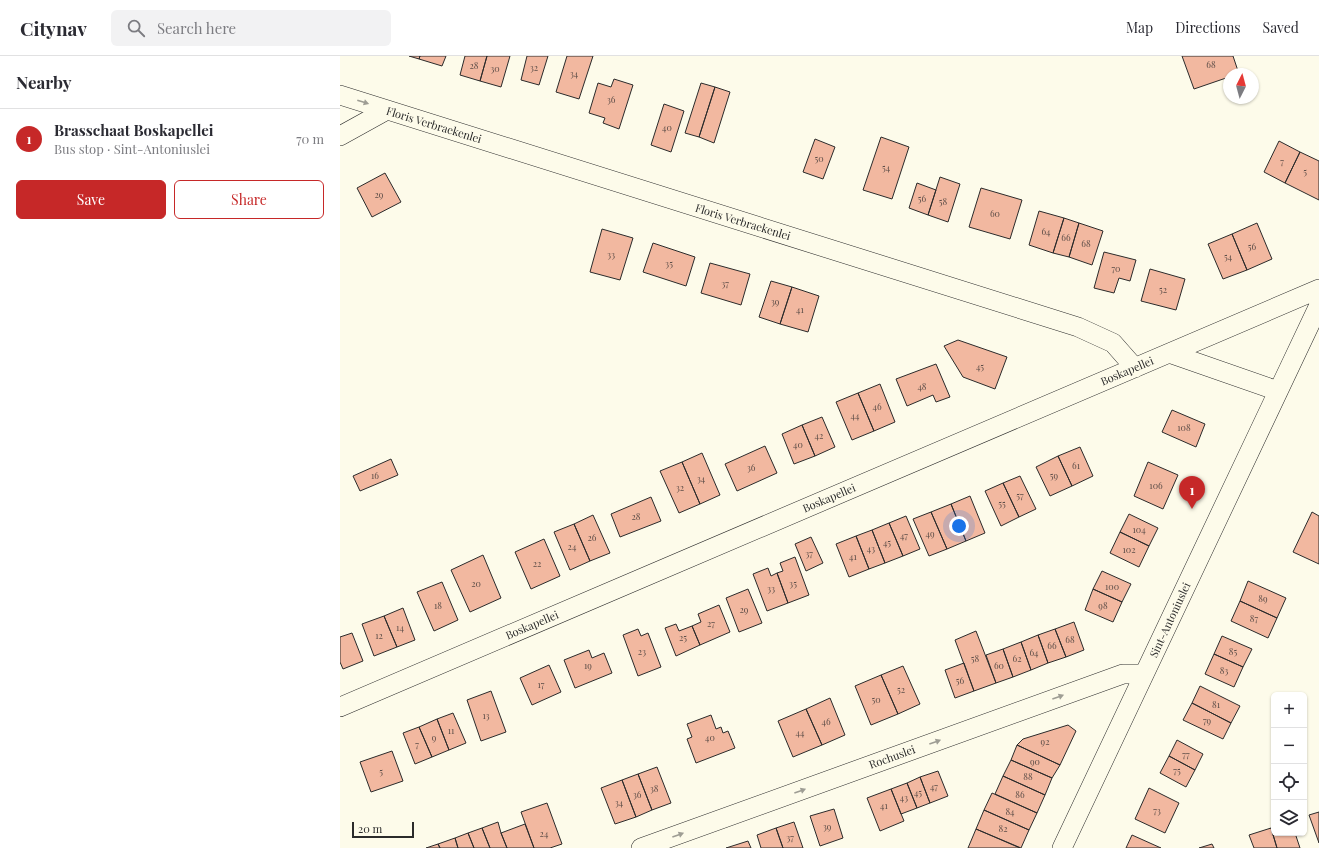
<!DOCTYPE html>
<meta charset="utf-8">
<style>
:root{--surface:#fff;--page:#f2f2f3;--text:#2b2b33;--muted:#7c7c81;--line:#e1e1e2;--accent:#c62828}
body{margin:0;font-family:"Playfair Display",serif;background:var(--page);color:var(--text)}
.controls{position:absolute;right:12px;bottom:12px;display:grid;overflow:hidden;border-radius:6px;box-shadow:0 1px 3px #0004}
.controls button{width:36px;height:36px;display:grid;place-items:center;padding:0;border:0;border-bottom:1px solid var(--line);background:var(--surface);color:var(--text);font:20px sans-serif}
.compass{position:absolute;left:883px;top:12px;width:36px;height:36px;border-radius:50%;background:var(--surface);box-shadow:0 1px 3px #0004;rotate:6deg}
.scale{position:absolute;left:12px;bottom:10px;width:62px;box-sizing:border-box;padding-left:4px;border:2px solid #2b2b2b;border-top:0;font-size:11px;line-height:14px;white-space:nowrap;color:#2b2b2b;-webkit-text-stroke:3px #fdfbea;paint-order:stroke}
.you{position:absolute;left:619px;top:470px;width:14px;height:14px;margin:-10px;border:3px solid #fff;border-radius:50%;background:#1a73e8;box-shadow:0 0 0 6px #1a73e833}
.badge{display:grid;place-items:center;width:26px;height:26px;border-radius:50%;background:var(--accent);color:#fff;font-size:13px;font-weight:700}
.pin{position:absolute;translate:-50% -33px;filter:drop-shadow(0 1px 2px #0008)}
.pin::after{content:'';position:absolute;top:21px;width:14px;height:12px;background:inherit;clip-path:polygon(0 0,100% 0,50% 100%)}
.list{margin:0;padding:0;list-style:none}
h2{display:flex;justify-content:space-between;align-items:center;height:52px;margin:0;padding:0 16px;font-size:17px}
h2 small{font-size:13px;font-weight:400;color:var(--muted)}
.list li{display:grid;grid-template-columns:26px 1fr auto;gap:12px;align-items:center;box-sizing:border-box;height:60px;padding:0 16px;border-top:1px solid var(--line)}
.list b{display:block;font-size:15px;white-space:nowrap}
.list p{margin:0;font-size:13px;white-space:nowrap;color:var(--muted)}
.list em{font-size:13px;font-style:normal;color:var(--muted)}
.actions{display:flex;gap:8px;padding:12px 16px}
.actions a{flex:1;padding:9px 0;border:1px solid var(--accent);border-radius:6px;text-align:center;font-size:14px;color:var(--accent)}
.actions .main{background:var(--accent);color:#fff}
.icon{flex:none;width:22px;height:22px;fill:none;stroke:currentColor;stroke-width:2;stroke-linecap:round;stroke-linejoin:round}
.map{position:relative;flex:none;width:979px;height:792px;overflow:hidden}
header{display:flex;align-items:center;gap:24px;box-sizing:border-box;height:56px;padding:0 20px;background:var(--surface);border-bottom:1px solid var(--line)}
header strong{font-size:19px}
nav{display:flex;gap:22px;margin-inline-start:auto;font-size:14px}
.search{width:280px;height:36px;background:var(--page);display:flex;align-items:center;gap:10px;box-sizing:border-box;padding:0 14px;border-radius:6px;color:var(--muted);font-size:15px}
main{display:flex}
aside{flex:1;background:var(--surface)}
.map>svg:first-child{display:block}
.building{fill:#f2b8a0;stroke:#2b2b2b}
.lines{fill:none;stroke-linecap:round;stroke-linejoin:round}
.street-casing{stroke:#2b2b2b;stroke-width:20}
.street{stroke:#fdfbea;stroke-width:19}
.oneway{fill:#9e9d94}
.labels{text-anchor:middle;stroke-width:3;stroke-linejoin:round;paint-order:stroke}
.number-label{font-size:9px;fill:#5d4e48}
.street-label{font-size:11px;fill:#2b2b2b;stroke:#fdfbea}
</style>
<header>
<strong>Citynav</strong>
<div class="search"><svg class="icon" aria-label="search" viewBox="0 0 24 24"><circle cx="10" cy="10" r="6"/><path d="M15 15l6 6"/></svg>Search here</div>
<nav><a>Map</a><a>Directions</a><a>Saved</a></nav>
</header>
<main>
<aside>
<h2>Nearby<small></small></h2>
<ul class="list">
<li><span class="badge">1</span><div><b>Brasschaat Boskapellei</b><p>Bus stop · Sint-Antoniuslei</p></div><em>70 m</em></li>
</ul>
<div class="actions"><a class="main">Save</a><a>Share</a></div>
</aside>
<div class="map">
<svg width="979" height="792" viewBox="0 0 979 792">
<rect width="100%" height="100%" fill="#fdfbea"/>
<!-- building -->
<path class="building" d="M69,0H80L79,3Z
M80,0H106L102,10L79,3Z
M125,0H147L140,25L120,19Z
M147,0H170L161,31L140,25Z
M187,0H208L199,29L181,24Z
M227,0H253L239,43L216,36Z
M842,0H893L899,18H889V21L854,33Z
M274,23L293,29L279,73L263,67L265,62L249,57L258,27L271,31Z
M361,27L375,31L359,81L345,77Z
M375,31L390,36L374,87L359,81Z
M324,48L344,55L331,96L311,89Z
M541,81L569,91L552,143L523,134Z
M475,83L495,91L483,123L463,116Z
M939,85L960,96L945,127L924,116Z
M960,96L979,105V144L945,127Z
M45,117L61,146L32,161L17,132Z
M600,121L620,128L608,166L588,159Z
M577,127L596,134L588,159L569,152Z
M641,132L682,144L670,183L629,171Z
M699,155L724,162L713,197L689,189Z
M724,162L739,167L729,201L713,197Z
M739,167L763,175L752,209L729,201Z
M917,167L932,203L907,214L892,178Z
M262,173L293,182L280,224L250,216Z
M892,178L907,214L883,223L868,188Z
M313,187L355,201L346,230L303,216Z
M764,196L796,204L790,225L779,222L774,237L754,232Z
M370,207L410,218L401,249L361,237Z
M810,213L845,223L836,254L801,245Z
M431,225L452,231L440,268L419,261Z
M452,231L479,240L468,276L440,268Z
M618,284L667,301L655,333L623,321L604,290Z
M596,308L610,341L596,346L593,339L567,350L556,323Z
M540,328L555,366L534,375L518,337Z
M518,337L534,375L512,384L496,346Z
M832,354L865,368L856,391L822,376Z
M482,361L495,391L475,400L462,369Z
M462,369L475,400L454,408L442,378Z
M425,390L437,417L397,435L385,408Z
M740,391L753,420L732,430L718,400Z
M362,397L380,439L360,448L342,406Z
M718,400L732,430L710,440L696,411Z
M51,403L58,419L20,435L13,420Z
M342,406L360,448L339,457L320,415Z
M808,406L838,419L823,453L794,440Z
M680,420L696,453L679,461L663,427Z
M663,427L679,461L661,470L645,435Z
M630,440L645,477L626,485L611,448Z
M311,441L321,465L280,481L271,458Z
M611,448L626,485L607,493L591,456Z
M591,456L607,493L589,500L573,463Z
M972,456L979,460V508L953,496Z
M789,458L818,472L809,490L780,476Z
M253,459L270,497L250,505L234,468Z
M566,460L580,493L563,500L549,467Z
M549,467L563,500L545,507L532,474Z
M234,468L250,505L230,514L214,476Z
M532,474L545,507L529,513L516,480Z
M780,476L809,490L799,511L770,497Z
M516,480L529,513L509,521L496,488Z
M471,481L483,507L466,515L455,488Z
M204,483L220,520L191,533L175,496Z
M143,499L161,542L130,556L111,514Z
M455,501L469,539L448,547L437,517L443,515L440,507Z
M428,512L431,520L437,517L448,547L427,555L413,518Z
M762,515L791,528L782,546L753,533Z
M908,525L946,542L937,562L900,545Z
M102,526L118,564L94,575L77,536Z
M408,533L422,567L399,576L386,542Z
M753,533L782,546L773,566L745,554Z
M900,545L937,562L928,582L891,565Z
M379,549L390,576L360,589L352,570L361,566L358,558Z
M63,552L75,584L57,591L44,560Z
M44,560L57,591L34,600L22,568Z
M734,566L744,594L726,601L715,573Z
M336,568L339,575L352,570L360,589L336,600L325,572Z
M298,573L301,580L308,577L321,611L298,620L283,579Z
M715,573L726,601L708,607L698,579Z
M636,575L656,627L634,635L615,584Z
M12,577L23,605L3,613L0,606V581Z
M698,579L708,607L691,614L681,586Z
M882,580L912,593L903,611L874,598Z
M681,586L691,614L673,621L663,593Z
M663,593L673,621L656,627L646,599Z
M249,594L252,602L264,597L272,617L235,632L224,604Z
M874,598L903,611L894,631L865,618Z
M624,607L634,635L615,642L605,614Z
M209,609L221,636L192,649L180,622Z
M563,610L580,648L558,658L541,619Z
M541,619L558,658L531,669L515,630Z
M860,630L900,650L891,667L852,647Z
M151,635L166,676L141,685L127,644Z
M490,642L505,679L482,689L466,653Z
M852,647L891,667L883,683L843,664Z
M466,653L482,689L453,701L438,665Z
M113,657L126,687L109,694L97,663Z
M371,659L376,673L381,671L383,677L388,675L395,692L356,707L347,683L352,681L347,668Z
M97,663L109,694L92,701L79,671Z
M728,669L736,675L720,709L677,689L683,683Z
M79,671L92,701L75,708L63,677Z
M837,684L863,698L855,714L829,700Z
M677,689L720,709L712,722L671,704Z
M52,695L63,725L31,736L20,706Z
M829,700L855,714L846,731L820,717Z
M671,704L712,722L705,739L663,720Z
M317,711L331,747L312,754L298,718Z
M598,715L608,740L590,747L580,721Z
M298,718L312,754L296,761L282,724Z
M663,720L705,739L697,757L655,738Z
M580,721L590,747L577,752L567,727Z
M282,724L296,761L275,768L261,732Z
M567,727L577,752L561,758L551,733Z
M809,732L839,747L825,777L795,763Z
M551,733L564,765L540,775L527,742Z
M652,737L697,757L689,774L644,754Z
M207,747L222,788L210,792H194L181,756Z
M494,753L503,782L480,790L470,760Z
M644,754L689,774L681,792L636,773Z
M979,756V787L969,759Z
M158,766L161,777L167,792H150L142,772Z
M454,766L463,792H443L436,772Z
M185,768L194,792H167L161,777Z
M934,771V777H955L960,792H937L931,772Z
M142,772L150,792H134L128,777Z
M436,772L443,792H421L417,779Z
M931,772L937,792H914L909,779Z
M636,773L680,792H628Z
M128,777L134,792H118L115,782Z
M792,779L821,792H786Z
M115,782L118,792H100L98,788Z
M408,785L411,792H386Z
M98,788L100,792H86Z
M872,788L874,792H859Z"/>
<g class="lines">
<!-- street casing -->
<g class="street-casing">
<path id="street" d="M0,39L738,271L773,287L795,312
M0,80L47,54
M829,297L938,335
M0,651L979,233
M301,792L783,618H804
M722,792L979,249"/>
</g>
<!-- street -->
<use href="#street" class="street"/>
</g>
<!-- one-way arrows -->
<defs><path id="oneway-solid" d="M-6-.8H1V-3.2L6.5 0L1 3.2V.8H-6Z"/></defs>
<g class="oneway">
<use href="#oneway-solid" transform="translate(23 46) rotate(18)"/>
<use href="#oneway-solid" transform="translate(718 641) rotate(-20)"/>
<use href="#oneway-solid" transform="translate(595 686) rotate(-20)"/>
<use href="#oneway-solid" transform="translate(460 735) rotate(-20)"/>
<use href="#oneway-solid" transform="translate(338 779) rotate(-20)"/>
</g>
<g class="labels">
<!-- number labels -->
<g class="number-label">
<text x="871" y="12">68</text>
<text x="134" y="13">28</text>
<text x="194" y="15">32</text>
<text x="155" y="16">30</text>
<text x="234" y="21">34</text>
<text x="271" y="47">36</text>
<text x="327" y="75">40</text>
<text x="479" y="106">50</text>
<text x="942" y="109">7</text>
<text x="546" y="115">54</text>
<text x="965" y="119">5</text>
<text x="39" y="142">29</text>
<text x="582" y="146">56</text>
<text x="603" y="149">58</text>
<text x="655" y="161">60</text>
<text x="706" y="179">64</text>
<text x="726" y="185">66</text>
<text x="746" y="191">68</text>
<text x="912" y="194">56</text>
<text x="271" y="202">33</text>
<text x="888" y="204">54</text>
<text x="329" y="211">35</text>
<text x="776" y="216">70</text>
<text x="385" y="231">37</text>
<text x="823" y="237">52</text>
<text x="435" y="249">39</text>
<text x="460" y="257">41</text>
<text x="640" y="314">45</text>
<text x="582" y="334">48</text>
<text x="537" y="354">46</text>
<text x="515" y="363">44</text>
<text x="844" y="375">108</text>
<text x="479" y="383">42</text>
<text x="458" y="392">40</text>
<text x="736" y="413">61</text>
<text x="411" y="415">36</text>
<text x="35" y="423">16</text>
<text x="714" y="423">59</text>
<text x="361" y="426">34</text>
<text x="816" y="433">106</text>
<text x="340" y="435">32</text>
<text x="680" y="443">57</text>
<text x="662" y="451">55</text>
<text x="296" y="464">28</text>
<text x="799" y="477">104</text>
<text x="590" y="481">49</text>
<text x="564" y="483">47</text>
<text x="252" y="485">26</text>
<text x="547" y="490">45</text>
<text x="232" y="494">24</text>
<text x="531" y="496">43</text>
<text x="789" y="497">102</text>
<text x="469" y="501">37</text>
<text x="513" y="504">41</text>
<text x="197" y="511">22</text>
<text x="136" y="531">20</text>
<text x="453" y="531">35</text>
<text x="772" y="534">100</text>
<text x="431" y="536">33</text>
<text x="923" y="546">89</text>
<text x="98" y="553">18</text>
<text x="763" y="553">98</text>
<text x="404" y="557">29</text>
<text x="914" y="566">87</text>
<text x="371" y="571">27</text>
<text x="60" y="575">14</text>
<text x="39" y="583">12</text>
<text x="343" y="585">25</text>
<text x="730" y="587">68</text>
<text x="712" y="593">66</text>
<text x="302" y="599">23</text>
<text x="893" y="599">85</text>
<text x="694" y="600">64</text>
<text x="635" y="606">58</text>
<text x="677" y="606">62</text>
<text x="248" y="613">19</text>
<text x="659" y="613">60</text>
<text x="884" y="618">83</text>
<text x="620" y="628">56</text>
<text x="201" y="632">17</text>
<text x="561" y="637">52</text>
<text x="536" y="647">50</text>
<text x="876" y="652">81</text>
<text x="146" y="663">13</text>
<text x="867" y="668">79</text>
<text x="486" y="669">46</text>
<text x="111" y="678">11</text>
<text x="460" y="680">44</text>
<text x="94" y="685">9</text>
<text x="370" y="685">40</text>
<text x="705" y="689">92</text>
<text x="77" y="692">7</text>
<text x="846" y="702">77</text>
<text x="695" y="709">90</text>
<text x="837" y="718">75</text>
<text x="41" y="719">5</text>
<text x="688" y="724">88</text>
<text x="594" y="734">47</text>
<text x="314" y="736">38</text>
<text x="578" y="740">45</text>
<text x="297" y="742">36</text>
<text x="680" y="742">86</text>
<text x="564" y="745">43</text>
<text x="279" y="750">34</text>
<text x="544" y="753">41</text>
<text x="817" y="758">73</text>
<text x="670" y="759">84</text>
<text x="487" y="774">39</text>
<text x="663" y="776">82</text>
<text x="204" y="781">24</text>
<text x="450" y="785">37</text>
</g>
<!-- street labels -->
<g class="street-label">
<text transform="translate(94 69) rotate(17)" y="4">Floris Verbraekenlei</text>
<text transform="translate(403 166) rotate(17)" y="4">Floris Verbraekenlei</text>
<text transform="translate(787 315) rotate(-23)" y="4">Boskapellei</text>
<text transform="translate(489 442) rotate(-23)" y="4">Boskapellei</text>
<text transform="translate(830 564) rotate(-65)" y="4">Sint-Antoniuslei</text>
<text transform="translate(192 569) rotate(-23)" y="4">Boskapellei</text>
<text transform="translate(552 701) rotate(-20)" y="4">Rochuslei</text>
</g>
</g>
</svg>
<div class="controls">
<button>+</button>
<button>−</button>
<button><svg class="icon" aria-label="locate" viewBox="0 0 24 24"><circle cx="12" cy="12" r="6"/><path d="M12 2v4M12 18v4M2 12h4M18 12h4"/></svg></button>
<button><svg class="icon" aria-label="layers" viewBox="0 0 24 24"><path d="M12 4l9 5-9 5-9-5zM3 14l9 5 9-5"/></svg></button>
</div>
<svg class="compass" viewBox="-18 -18 36 36"><path d="M0-13l5 13h-10z" fill="#e53935"/><path d="M0 13l5-13h-10z" fill="#7c7c81"/></svg>
<div class="scale">20 m</div>
<div class="you"></div>
<div class="pin badge" style="left:852px;top:453px">1</div>
</div>
</main>
